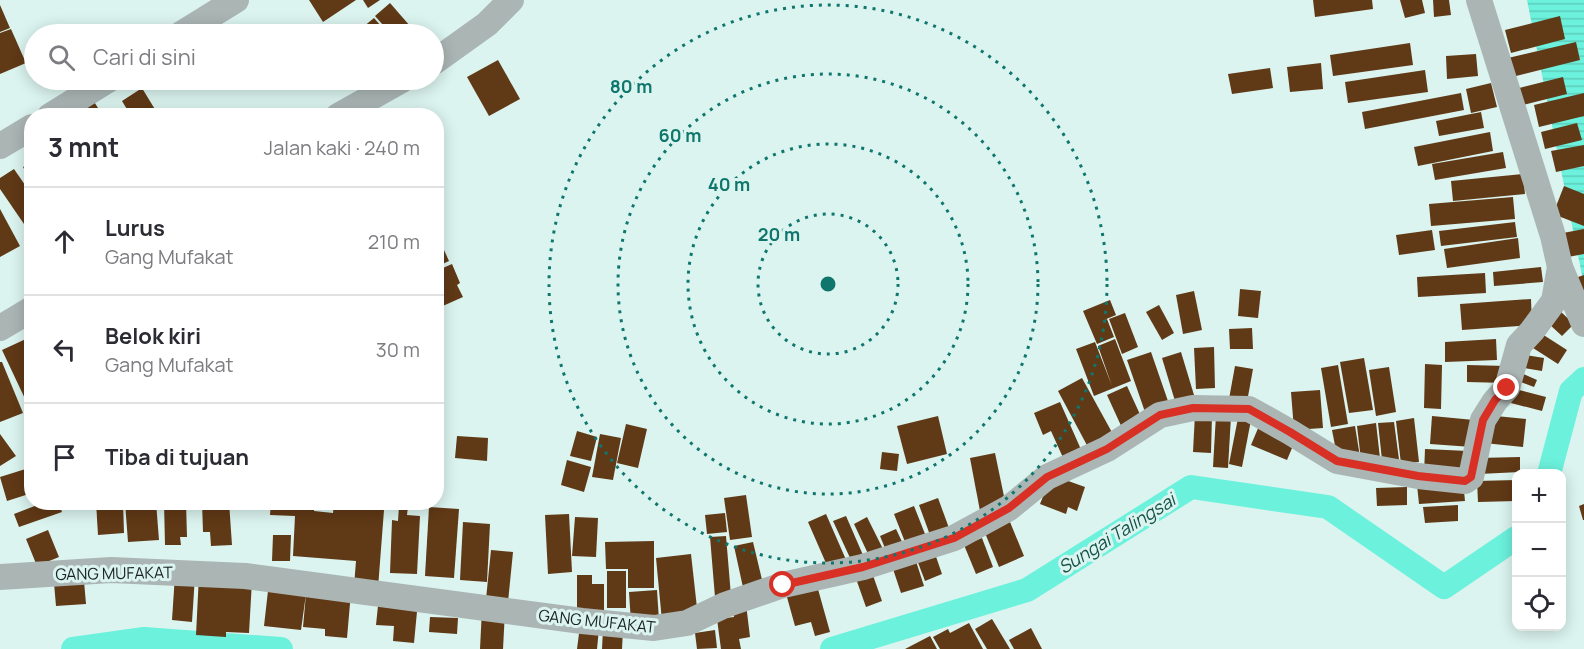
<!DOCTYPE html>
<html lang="id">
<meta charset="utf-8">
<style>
:root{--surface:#fff;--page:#f7f7f7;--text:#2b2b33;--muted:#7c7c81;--line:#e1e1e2}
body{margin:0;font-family:Manrope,sans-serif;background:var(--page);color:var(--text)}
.controls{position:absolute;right:18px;bottom:18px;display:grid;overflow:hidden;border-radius:12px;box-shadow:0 3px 15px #0003}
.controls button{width:54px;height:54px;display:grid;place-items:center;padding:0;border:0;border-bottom:2px solid var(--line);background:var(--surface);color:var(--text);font:30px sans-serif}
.stop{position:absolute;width:18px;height:18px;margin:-14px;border:4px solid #d93025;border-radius:50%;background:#fff}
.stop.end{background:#d93025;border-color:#fff;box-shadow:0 2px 6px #0008}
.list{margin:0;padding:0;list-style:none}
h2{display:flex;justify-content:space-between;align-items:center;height:78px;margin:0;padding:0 24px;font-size:26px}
h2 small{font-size:20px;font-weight:400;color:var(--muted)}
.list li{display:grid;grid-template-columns:39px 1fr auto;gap:18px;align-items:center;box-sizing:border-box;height:108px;padding:0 24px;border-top:2px solid var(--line)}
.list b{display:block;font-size:22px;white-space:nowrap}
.list p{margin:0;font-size:20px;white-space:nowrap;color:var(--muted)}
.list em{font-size:20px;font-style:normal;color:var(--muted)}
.icon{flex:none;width:33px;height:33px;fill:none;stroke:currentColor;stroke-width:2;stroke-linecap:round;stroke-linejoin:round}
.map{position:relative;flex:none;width:1584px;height:649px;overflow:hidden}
.search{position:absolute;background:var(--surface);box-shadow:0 3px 15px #0003;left:24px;top:24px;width:420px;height:66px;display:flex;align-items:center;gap:15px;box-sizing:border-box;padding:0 21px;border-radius:33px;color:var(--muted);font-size:22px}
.panel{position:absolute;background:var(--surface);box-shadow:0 3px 15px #0003;left:24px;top:108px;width:420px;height:402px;border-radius:24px}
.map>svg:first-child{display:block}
.water{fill:url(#water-rules)}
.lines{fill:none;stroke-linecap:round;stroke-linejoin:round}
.canal{stroke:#6bf1dc;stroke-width:24}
.building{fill:#603916}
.minor{stroke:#abb6b4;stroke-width:26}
.route{stroke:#d93025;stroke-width:8}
.ring{fill:none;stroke:#0f766e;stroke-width:3;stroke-dasharray:3 6}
.labels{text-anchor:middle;stroke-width:6;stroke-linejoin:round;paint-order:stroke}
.street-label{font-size:16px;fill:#192220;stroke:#dbf4ef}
.water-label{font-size:18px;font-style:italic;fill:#165148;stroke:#dbf4ef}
.centre{fill:#0f766e;stroke:#dbf4ef;stroke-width:3}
.ring-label{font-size:18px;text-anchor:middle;font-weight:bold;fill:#0f766e;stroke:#dbf4ef;stroke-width:6;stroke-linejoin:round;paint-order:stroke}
</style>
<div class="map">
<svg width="1584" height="649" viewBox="0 0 1584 649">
<defs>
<pattern id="water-rules" width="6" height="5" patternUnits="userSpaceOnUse" patternTransform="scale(1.5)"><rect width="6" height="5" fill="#6bf1dc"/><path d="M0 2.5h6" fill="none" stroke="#5ccebc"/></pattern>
</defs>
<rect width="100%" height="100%" fill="#dbf4ef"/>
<!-- water -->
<path class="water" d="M1527,0H1584V285Z"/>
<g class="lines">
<!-- canal -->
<g class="canal">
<path d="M1549,474L1571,391L1584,379"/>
<path d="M73,649L144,639L281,649"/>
<path d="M832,649L1027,590L1191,487L1328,507L1444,587L1516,538"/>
</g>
</g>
<!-- building -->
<g class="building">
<path d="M309,0H356L323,22Z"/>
<path d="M363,0H380L368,8Z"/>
<path d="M1313,0H1372L1373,9L1315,17Z"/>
<path d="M1400,0H1422L1425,13L1405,18Z"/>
<path d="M1433,0H1449L1451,15L1434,17Z"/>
<path d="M390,3L417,34H391L375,16Z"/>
<path d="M0,5L10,28L0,32Z"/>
<path d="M1560,16L1565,39L1511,53L1505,30Z"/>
<path d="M374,18L388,34H360L357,32Z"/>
<path d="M11,29L26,63L0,74V33Z"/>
<path d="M1576,42L1580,60L1512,77L1508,58Z"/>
<path d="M1410,43L1413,65L1333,76L1330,55Z"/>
<path d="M1476,54L1478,76L1447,79L1446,56Z"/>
<path d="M498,60L520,99L489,116L467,77Z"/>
<path d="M1321,63L1323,89L1290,92L1287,67Z"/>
<path d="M1270,68L1273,88L1232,94L1228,74Z"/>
<path d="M1425,70L1428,92L1348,103L1345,82Z"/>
<path d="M1563,77L1567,94L1523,105L1519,88Z"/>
<path d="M1491,83L1497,107L1471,113L1466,89Z"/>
<path d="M142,88L159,116H131L122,101Z"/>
<path d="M1461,93L1464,110L1365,129L1362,112Z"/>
<path d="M1584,93V116L1539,127L1534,105Z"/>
<path d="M93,100L103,116H82L78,110Z"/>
<path d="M1481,112L1484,128L1439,136L1436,121Z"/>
<path d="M1577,123L1582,140L1545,149L1541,132Z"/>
<path d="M1490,132L1493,151L1418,166L1414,147Z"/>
<path d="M1584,145V166L1556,172L1551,151Z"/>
<path d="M1503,152L1506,168L1435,180L1432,164Z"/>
<path d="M32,162V183L23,167Z"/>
<path d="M14,169L32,195V220L24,224L0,189V178Z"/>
<path d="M1523,174L1525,194L1453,201L1451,181Z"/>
<path d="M1564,186L1584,194V226L1553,214Z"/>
<path d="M436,194L444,209L436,212Z"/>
<path d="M1513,197L1515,219L1431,226L1429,204Z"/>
<path d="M0,209L20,246L0,257Z"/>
<path d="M1515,222L1517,237L1441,246L1439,231Z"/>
<path d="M1584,229V254L1568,257L1563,233Z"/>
<path d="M1432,230L1435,250L1399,255L1396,235Z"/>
<path d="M1518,238L1520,258L1447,268L1444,249Z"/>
<path d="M439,239L449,261L436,267V240Z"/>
<path d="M452,264L460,283L457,285L463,297L436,309V271Z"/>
<path d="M1541,267L1543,282L1494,286L1493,272Z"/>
<path d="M1485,273L1486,293L1418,297L1417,277Z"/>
<path d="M1584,275V295L1578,277Z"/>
<path d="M1240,289L1261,291L1258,318L1238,316Z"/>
<path d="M1194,291L1202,330L1183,334L1176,295Z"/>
<path d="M1531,299L1532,325L1462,330L1460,304Z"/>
<path d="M1110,300L1116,315L1104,320L1107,319L1114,337L1097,344L1083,311Z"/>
<path d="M1159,305L1174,333L1162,340L1146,312Z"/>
<path d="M1560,311L1574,324L1562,336L1548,323Z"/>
<path d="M1125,313L1138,347L1122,354L1109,319Z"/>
<path d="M1252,328L1253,349H1230L1229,329Z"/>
<path d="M1542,334L1567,350L1558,364L1533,348Z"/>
<path d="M28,338L32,346V401L27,403L2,350Z"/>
<path d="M1115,339L1131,381L1094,396L1076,349L1095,342L1112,386L1098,346Z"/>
<path d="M1496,339L1497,360L1445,362V342Z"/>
<path d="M1214,347L1215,388L1196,389L1194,348Z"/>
<path d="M1151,352L1169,404L1145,412L1127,360Z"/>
<path d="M1181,352L1194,395L1175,401L1162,358Z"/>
<path d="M1520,354L1544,358L1542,371L1518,367Z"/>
<path d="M1364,358L1373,410L1349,413L1340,362Z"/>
<path d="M0,362H2L23,413L0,422Z"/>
<path d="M1425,364L1442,365L1441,409L1424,408Z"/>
<path d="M1338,365L1348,424L1331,427L1321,368Z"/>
<path d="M1467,365L1507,366V383L1467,382Z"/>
<path d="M1235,366L1253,369L1247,402L1229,399Z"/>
<path d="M1389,367L1396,412L1376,416L1369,370Z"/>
<path d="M1521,373L1537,380L1534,387L1518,381Z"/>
<path d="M1082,378L1114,436L1089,449L1058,391Z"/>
<path d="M1127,386L1143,421L1123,430L1107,395Z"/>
<path d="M1511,388L1546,397L1542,411L1507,402Z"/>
<path d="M1320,390L1323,428L1294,430L1291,392Z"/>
<path d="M1060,402L1083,454L1065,462L1051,431L1043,435L1034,413Z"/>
<path d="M1195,414L1212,415L1211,453L1193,452Z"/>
<path d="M1216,415L1231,416L1228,468L1213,467Z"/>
<path d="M1486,415L1526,419L1523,447L1484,443Z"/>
<path d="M938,416L947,454L907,464L897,426Z"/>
<path d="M1432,416L1474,420L1472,447L1430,444Z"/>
<path d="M1238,418L1251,420L1242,467L1229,464Z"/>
<path d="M1414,418L1419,462L1401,464L1396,421Z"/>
<path d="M1394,422L1400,467L1383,469L1378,423Z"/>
<path d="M1376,423L1380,458L1361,460L1357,426Z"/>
<path d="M626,424L647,429L638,468L617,463Z"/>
<path d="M1259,426L1295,441L1287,460L1251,445Z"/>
<path d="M1355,426L1360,457L1338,461L1332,430Z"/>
<path d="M577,431L597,437L591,461L570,456Z"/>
<path d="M0,434L16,456L0,466Z"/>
<path d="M600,434L621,438L613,480L592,477Z"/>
<path d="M457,436L488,438L487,461L455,458Z"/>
<path d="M1425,449L1468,451L1467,476L1424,474Z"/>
<path d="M882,452L899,454L897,471L880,469Z"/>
<path d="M995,453L1006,506L980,511L970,458Z"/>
<path d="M1520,457V472L1479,474L1478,458Z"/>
<path d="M567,460L591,467L584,492L561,485Z"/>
<path d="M32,467V493L7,501L0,477Z"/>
<path d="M1057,477L1085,487L1077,511L1068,507L1066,514L1040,504L1050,479Z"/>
<path d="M1516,480V501L1478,502L1477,481Z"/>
<path d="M1463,481L1465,501L1419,504L1417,485Z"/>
<path d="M1407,487V505L1377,506L1376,488Z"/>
<path d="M746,495L752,537L730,540L724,498Z"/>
<path d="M938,498L949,528L930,535L919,505Z"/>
<path d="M45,502H58L62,512L19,527L14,514Z"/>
<path d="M96,502H123L124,533L98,535Z"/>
<path d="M125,502H156L159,540L128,542Z"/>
<path d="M164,502H186L187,537H180L181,545H165Z"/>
<path d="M202,502H229L232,545L211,546L210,532H203Z"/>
<path d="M271,502H296V506L314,507V511L333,513L334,502H360V509L384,510L378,588L354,586L356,561L293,556L295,516L270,515Z"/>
<path d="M1584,504V520H1583L1579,506Z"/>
<path d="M1458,505V521L1425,523L1423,507Z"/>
<path d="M399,506H408L407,515L420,516L417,574L390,573L392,520L398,521Z"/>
<path d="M914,506L927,539L907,547L894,514Z"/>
<path d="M429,507L459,509L454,578L425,576Z"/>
<path d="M725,513L727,532L707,534L705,515Z"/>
<path d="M569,514L572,572L548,574L545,515Z"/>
<path d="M826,514L847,562L829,570L808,522Z"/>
<path d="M846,516L863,555L851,560L833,521Z"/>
<path d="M575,517L598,518L596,557L572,556Z"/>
<path d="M867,517L884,551L870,558L854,524Z"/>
<path d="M463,522L490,524L487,582L460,580Z"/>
<path d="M1010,522L1024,556L999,567L985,533Z"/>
<path d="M896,529L904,546L887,553L880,536Z"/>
<path d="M48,530L59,557L37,566L26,539Z"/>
<path d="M273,535H291L290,561H272Z"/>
<path d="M726,536L731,596L715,597L710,537Z"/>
<path d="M982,538L993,567L976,574L964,545Z"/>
<path d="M654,541V588H628V569H606L605,542Z"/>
<path d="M753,542L764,588L744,592L734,546Z"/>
<path d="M932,545L942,574L925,581L914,552Z"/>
<path d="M491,550L513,552L508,602L486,599Z"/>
<path d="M913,552L924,586L901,593L890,560Z"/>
<path d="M691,554L698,617L662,621L656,558Z"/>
<path d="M870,567L882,601L866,607L854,573Z"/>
<rect x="607" y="571" width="19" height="37"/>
<path d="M175,575L195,576L192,622L172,620Z"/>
<path d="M199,575L252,581L249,633L226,632V637L196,635Z"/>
<path d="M577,575H592V584H604V620H577Z"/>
<path d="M84,581L86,604L56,606L54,583Z"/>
<path d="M269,582L351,592L347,638L325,636V629L303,627L306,594L301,630L264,626Z"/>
<path d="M816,582L830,632L815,636L811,622L795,626L785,590Z"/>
<path d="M657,590L659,621L631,623L629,592Z"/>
<path d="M379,596L418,601L414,643L393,641L394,626L376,625Z"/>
<path d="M746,604L750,637L739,639L741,649H721L717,619L734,617L732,606Z"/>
<path d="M482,609L505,611L503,649H480Z"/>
<path d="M430,617L458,618L457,634L429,632Z"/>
<path d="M992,619L1010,649H987L975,629Z"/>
<path d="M969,623L983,649H940L933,637L948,629L950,633Z"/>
<path d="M580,626L599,629L597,649H577Z"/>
<path d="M1031,628L1042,649H1014L1009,640Z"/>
<path d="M603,629L623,630L622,649H602Z"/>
<path d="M715,630L717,648L697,649L695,633Z"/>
<path d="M930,636L937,649H905Z"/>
</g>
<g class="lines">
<!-- minor -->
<g class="minor">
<path d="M1479,0L1553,236L1560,267L1584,324"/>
<path d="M181,34L236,0"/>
<path d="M434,62L487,24L511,0"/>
<path d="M50,116L108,80"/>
<path d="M338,116L402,80"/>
<path d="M0,146L32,127"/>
<path d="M0,328L32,309"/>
<path d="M0,577L111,570L245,576L582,621L654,628L687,623L725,605L783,585L863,567L954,538L1009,508L1047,477L1107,449L1160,415L1193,408L1249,409L1290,432L1337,461L1418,476L1465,481L1471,477L1483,420L1495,401L1507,388L1519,345L1532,331L1554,301L1560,267"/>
</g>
</g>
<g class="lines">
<!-- route -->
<path class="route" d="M783,585L863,567L954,538L1009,508L1047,477L1107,449L1160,415L1193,408L1249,409L1290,432L1337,461L1418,476L1465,481L1471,477L1483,420L1495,400L1507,388"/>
</g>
<!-- distance rings -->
<g class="ring">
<circle cx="828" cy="284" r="70"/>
<circle cx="828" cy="284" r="140"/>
<circle cx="828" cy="284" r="210"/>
<circle cx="828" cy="284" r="279"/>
</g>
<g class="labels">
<!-- street labels -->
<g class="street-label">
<text transform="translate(114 573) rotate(-1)" y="6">GANG MUFAKAT</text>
<text transform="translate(597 621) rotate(6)" y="6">GANG MUFAKAT</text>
</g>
<!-- water labels -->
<g class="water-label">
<text transform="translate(1117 534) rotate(-32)" y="6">Sungai Talingsai</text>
</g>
</g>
<circle cx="828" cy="284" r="9" class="centre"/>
<g class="ring-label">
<text x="631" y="93">80 m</text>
<text x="680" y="142">60 m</text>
<text x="729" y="191">40 m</text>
<text x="779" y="241">20 m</text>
</g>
</svg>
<div class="controls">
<button>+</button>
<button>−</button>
<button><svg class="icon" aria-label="locate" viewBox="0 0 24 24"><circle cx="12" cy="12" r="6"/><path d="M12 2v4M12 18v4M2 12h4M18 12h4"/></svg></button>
</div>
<div class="stop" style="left:783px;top:585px"></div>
<div class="stop end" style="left:1507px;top:388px"></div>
<div class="search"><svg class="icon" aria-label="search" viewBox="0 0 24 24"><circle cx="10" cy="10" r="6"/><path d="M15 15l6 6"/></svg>Cari di sini</div>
<section class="panel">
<h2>3 mnt<small>Jalan kaki · 240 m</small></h2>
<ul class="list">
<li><svg class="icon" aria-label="ahead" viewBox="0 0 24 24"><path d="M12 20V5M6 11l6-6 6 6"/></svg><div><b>Lurus</b><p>Gang Mufakat</p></div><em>210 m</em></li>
<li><svg class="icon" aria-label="left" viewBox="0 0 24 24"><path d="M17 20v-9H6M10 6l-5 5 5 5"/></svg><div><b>Belok kiri</b><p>Gang Mufakat</p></div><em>30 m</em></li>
<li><svg class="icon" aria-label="arrive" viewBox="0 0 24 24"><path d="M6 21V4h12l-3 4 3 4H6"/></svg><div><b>Tiba di tujuan</b></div></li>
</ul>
</section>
</div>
